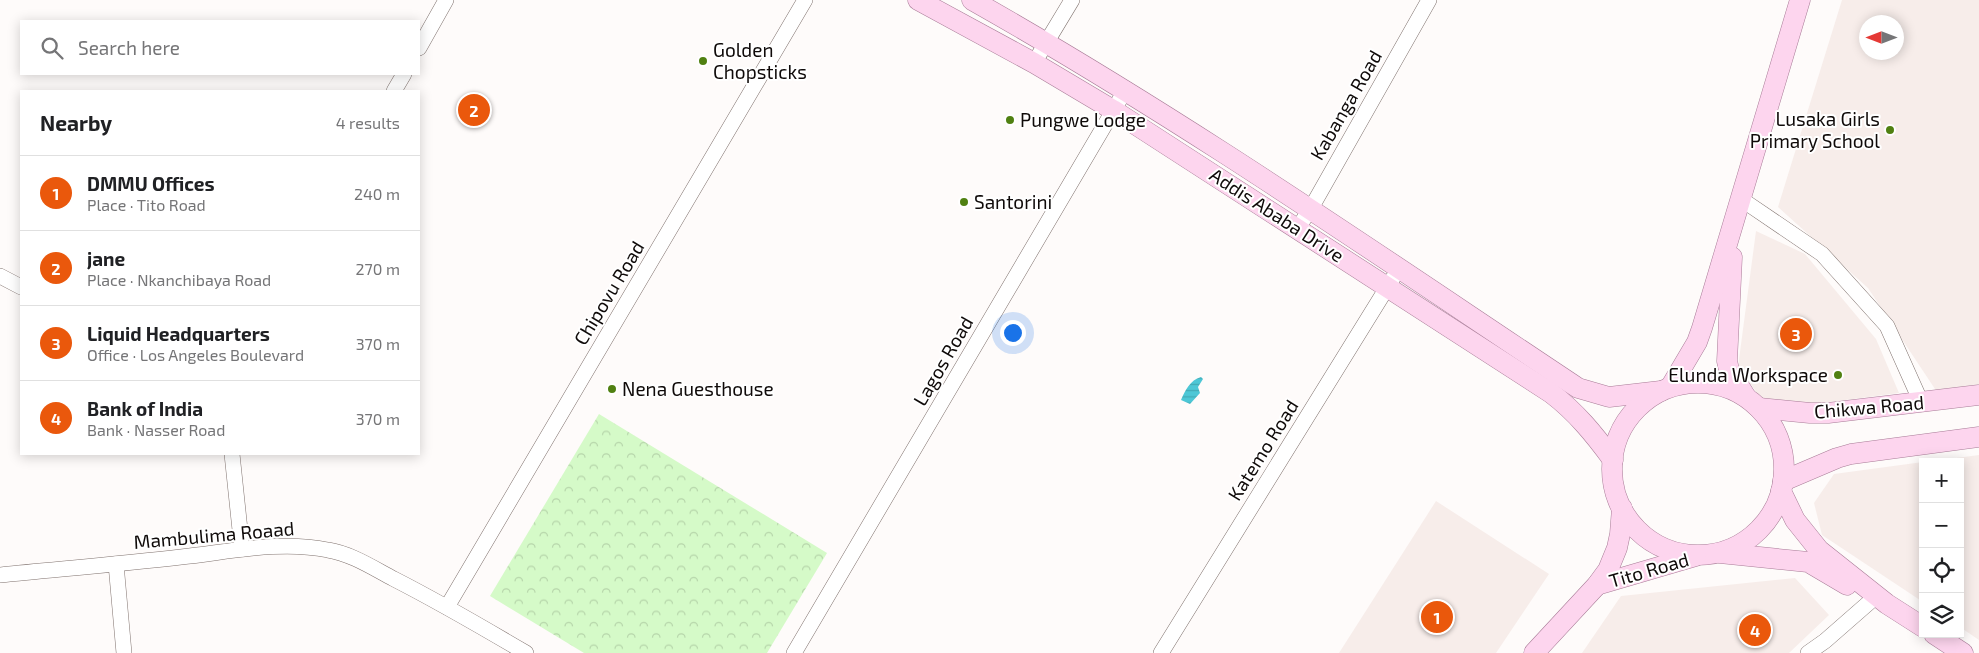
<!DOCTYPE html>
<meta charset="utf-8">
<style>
:root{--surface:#fff;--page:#f6f6f6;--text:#202124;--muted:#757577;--line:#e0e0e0;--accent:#ea580c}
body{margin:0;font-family:"Exo 2",sans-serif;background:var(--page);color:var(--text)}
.controls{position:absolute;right:15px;bottom:15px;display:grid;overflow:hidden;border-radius:0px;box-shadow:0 2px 12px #0003}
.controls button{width:45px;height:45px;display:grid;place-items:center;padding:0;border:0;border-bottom:1px solid var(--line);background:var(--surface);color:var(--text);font:25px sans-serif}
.compass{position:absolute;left:1859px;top:15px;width:45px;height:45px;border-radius:50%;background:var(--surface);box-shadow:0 2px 12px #0003;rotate:270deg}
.you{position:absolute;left:1012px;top:332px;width:18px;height:18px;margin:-12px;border:4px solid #fff;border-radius:50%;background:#1a73e8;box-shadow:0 0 0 8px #1a73e833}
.badge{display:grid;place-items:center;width:32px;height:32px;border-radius:50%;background:var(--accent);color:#fff;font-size:16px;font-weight:700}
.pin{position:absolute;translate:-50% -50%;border:2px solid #fff;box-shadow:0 1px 5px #0006}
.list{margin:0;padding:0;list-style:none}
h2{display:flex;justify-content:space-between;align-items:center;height:65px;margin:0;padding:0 20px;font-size:21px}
h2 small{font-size:16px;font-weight:400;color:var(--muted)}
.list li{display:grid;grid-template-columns:32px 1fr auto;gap:15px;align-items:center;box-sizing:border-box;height:75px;padding:0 20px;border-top:1px solid var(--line)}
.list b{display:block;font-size:19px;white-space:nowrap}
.list p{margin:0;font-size:16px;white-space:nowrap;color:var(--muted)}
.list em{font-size:16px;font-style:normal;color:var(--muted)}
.icon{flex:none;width:28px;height:28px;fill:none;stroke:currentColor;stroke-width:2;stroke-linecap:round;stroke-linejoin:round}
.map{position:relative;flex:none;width:1979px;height:653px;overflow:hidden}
.search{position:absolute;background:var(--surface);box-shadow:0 2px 12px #0003;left:20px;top:20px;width:400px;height:55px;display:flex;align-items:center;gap:12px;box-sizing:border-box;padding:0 18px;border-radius:0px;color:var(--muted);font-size:19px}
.panel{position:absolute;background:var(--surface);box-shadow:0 2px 12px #0003;left:20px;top:90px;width:400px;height:365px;border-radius:0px}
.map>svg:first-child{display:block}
.built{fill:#f7edea;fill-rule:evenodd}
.park{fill:url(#park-crowns)}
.water{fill:url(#water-rules)}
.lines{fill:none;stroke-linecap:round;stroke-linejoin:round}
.minor-casing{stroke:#80736f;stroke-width:16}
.major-casing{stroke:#a87c97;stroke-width:21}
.minor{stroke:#fff;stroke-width:15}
.major{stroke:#fdd5ee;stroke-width:20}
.poi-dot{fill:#508011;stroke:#fff;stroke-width:2}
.labels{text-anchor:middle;stroke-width:4;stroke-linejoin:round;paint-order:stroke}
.poi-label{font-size:19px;fill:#0f0a09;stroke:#fff;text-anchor:start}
.street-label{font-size:19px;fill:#0f0a09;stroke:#fff}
</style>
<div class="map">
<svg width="1979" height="653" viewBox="0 0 1979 653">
<defs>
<pattern id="park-crowns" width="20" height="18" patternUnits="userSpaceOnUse" patternTransform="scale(1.25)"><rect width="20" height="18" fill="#d5fac8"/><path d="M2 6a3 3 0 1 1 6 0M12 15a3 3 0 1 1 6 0" fill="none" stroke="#b6d5aa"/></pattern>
<pattern id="water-rules" width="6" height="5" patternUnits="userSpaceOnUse" patternTransform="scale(1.25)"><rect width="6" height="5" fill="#4dc7d6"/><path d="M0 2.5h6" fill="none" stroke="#42aab6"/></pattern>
</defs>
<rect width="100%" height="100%" fill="#fefbfa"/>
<!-- built -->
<g class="built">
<path d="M1842,0H1979V384L1937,392L1868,288L1778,207ZM1866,22H1896V52H1866Z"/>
<path d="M1756,231L1805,254L1876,339L1899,393L1784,408L1760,397L1738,367Z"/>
<path d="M1979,455V640L1960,627V462H1926Z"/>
<path d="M1923,462V602L1822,535L1814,503L1834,474Z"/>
<path d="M1436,501L1549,574L1496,653H1339Z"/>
<path d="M1795,578L1829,615L1789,653H1582L1621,596Z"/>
</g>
<!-- park -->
<path class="park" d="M599,414L827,553L767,653H584L490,596Z"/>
<!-- water -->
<path class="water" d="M1201,377L1203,379L1198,387L1200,393L1190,404L1181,400C1185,391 1190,380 1201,377Z"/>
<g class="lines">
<defs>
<g id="minor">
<path d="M419,48L446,0"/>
<path d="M1034,63L1072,0"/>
<path d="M394,91L404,74"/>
<path d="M1741,199L1822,254L1887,326L1921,402"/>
<path d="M1297,229L1310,210L1429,0"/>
<path d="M0,276L21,287"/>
<path d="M232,454L242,549"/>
<path d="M116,564L124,653"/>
<path d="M0,575C60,569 121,564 181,557C229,552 280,540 328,550C352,554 373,568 394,579C439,602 482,627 526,653"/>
<path d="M447,607L805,0"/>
<path d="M794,653L1126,89"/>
<path d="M1161,653L1393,278"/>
<path d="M1808,653L1825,641L1873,599"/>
</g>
<g id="major">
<path d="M918,0L1034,63L1113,110L1551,393C1576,412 1594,434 1613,460"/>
<path d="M972,0C1181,118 1378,255 1578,388L1609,397L1661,391"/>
<path d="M1732,257L1727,361L1729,370L1746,397"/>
<circle cx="1698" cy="469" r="86"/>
<path d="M1671,386L1697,342L1702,328L1800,0"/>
<path d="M1759,408L1810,413H1828L1979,395"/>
<path d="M1783,481L1837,458L1851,454L1979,437"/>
<path d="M1781,491L1795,520L1819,550L1887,604L1923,627"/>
<path d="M1720,553L1808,562L1847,585"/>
<path d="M1597,585L1696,556"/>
<path d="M1934,634L1963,653"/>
<path d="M1534,653L1597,585L1608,570L1617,548L1620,534L1622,508"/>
</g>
</defs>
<!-- minor casing -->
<use href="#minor" class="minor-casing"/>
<!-- major casing -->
<use href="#major" class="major-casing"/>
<!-- minor -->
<use href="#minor" class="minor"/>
<!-- major -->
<use href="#major" class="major"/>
</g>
<!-- markers -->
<g class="poi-dot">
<circle cx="703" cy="61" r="5"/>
<circle cx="1010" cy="120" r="5"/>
<circle cx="1890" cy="130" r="5"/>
<circle cx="964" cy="202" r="5"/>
<circle cx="1838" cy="375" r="5"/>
<circle cx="612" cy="389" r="5"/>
</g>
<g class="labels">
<!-- poi labels -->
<g class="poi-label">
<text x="713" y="57">Golden<tspan x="713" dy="22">Chopsticks</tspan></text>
<text x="1880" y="126" text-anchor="end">Lusaka Girls<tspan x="1880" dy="22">Primary School</tspan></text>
<text x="1020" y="127">Pungwe Lodge</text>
<text x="974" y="209">Santorini</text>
<text x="1828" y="382" text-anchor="end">Elunda Workspace</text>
<text x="622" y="396">Nena Guesthouse</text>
</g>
<!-- street labels -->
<g class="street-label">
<text transform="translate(1346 105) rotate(-60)" y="7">Kabanga Road</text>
<text transform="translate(1277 215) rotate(33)" y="7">Addis Ababa Drive</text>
<text transform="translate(609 293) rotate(-59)" y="7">Chipovu Road</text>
<text transform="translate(943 361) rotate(-60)" y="7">Lagos Road</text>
<text transform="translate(1869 407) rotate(-5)" y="7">Chikwa Road</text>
<text transform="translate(1263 450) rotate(-58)" y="7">Katemo Road</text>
<text transform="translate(214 535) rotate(-5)" y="7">Mambulima Roaad</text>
<text transform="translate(1649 570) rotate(-16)" y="7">Tito Road</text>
</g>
</g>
</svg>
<div class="controls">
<button>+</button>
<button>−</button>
<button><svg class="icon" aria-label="locate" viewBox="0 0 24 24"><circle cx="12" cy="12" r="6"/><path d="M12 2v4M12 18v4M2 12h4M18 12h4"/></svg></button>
<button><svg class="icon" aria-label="layers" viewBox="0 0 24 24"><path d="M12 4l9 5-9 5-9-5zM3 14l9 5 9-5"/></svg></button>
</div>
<svg class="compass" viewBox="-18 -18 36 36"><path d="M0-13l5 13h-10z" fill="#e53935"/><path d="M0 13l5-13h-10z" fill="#757577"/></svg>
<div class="you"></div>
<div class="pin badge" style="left:1437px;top:617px">1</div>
<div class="pin badge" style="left:474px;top:110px">2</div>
<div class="pin badge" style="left:1796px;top:334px">3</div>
<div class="pin badge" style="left:1755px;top:630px">4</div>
<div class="search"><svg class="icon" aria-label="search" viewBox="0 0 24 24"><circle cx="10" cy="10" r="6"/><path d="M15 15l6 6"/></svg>Search here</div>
<section class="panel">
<h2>Nearby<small>4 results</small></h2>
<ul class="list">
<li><span class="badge">1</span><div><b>DMMU Offices</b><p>Place · Tito Road</p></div><em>240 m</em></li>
<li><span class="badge">2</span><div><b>jane</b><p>Place · Nkanchibaya Road</p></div><em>270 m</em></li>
<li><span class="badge">3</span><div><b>Liquid Headquarters</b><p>Office · Los Angeles Boulevard</p></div><em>370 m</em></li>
<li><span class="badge">4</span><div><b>Bank of India</b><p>Bank · Nasser Road</p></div><em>370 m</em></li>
</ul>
</section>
</div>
